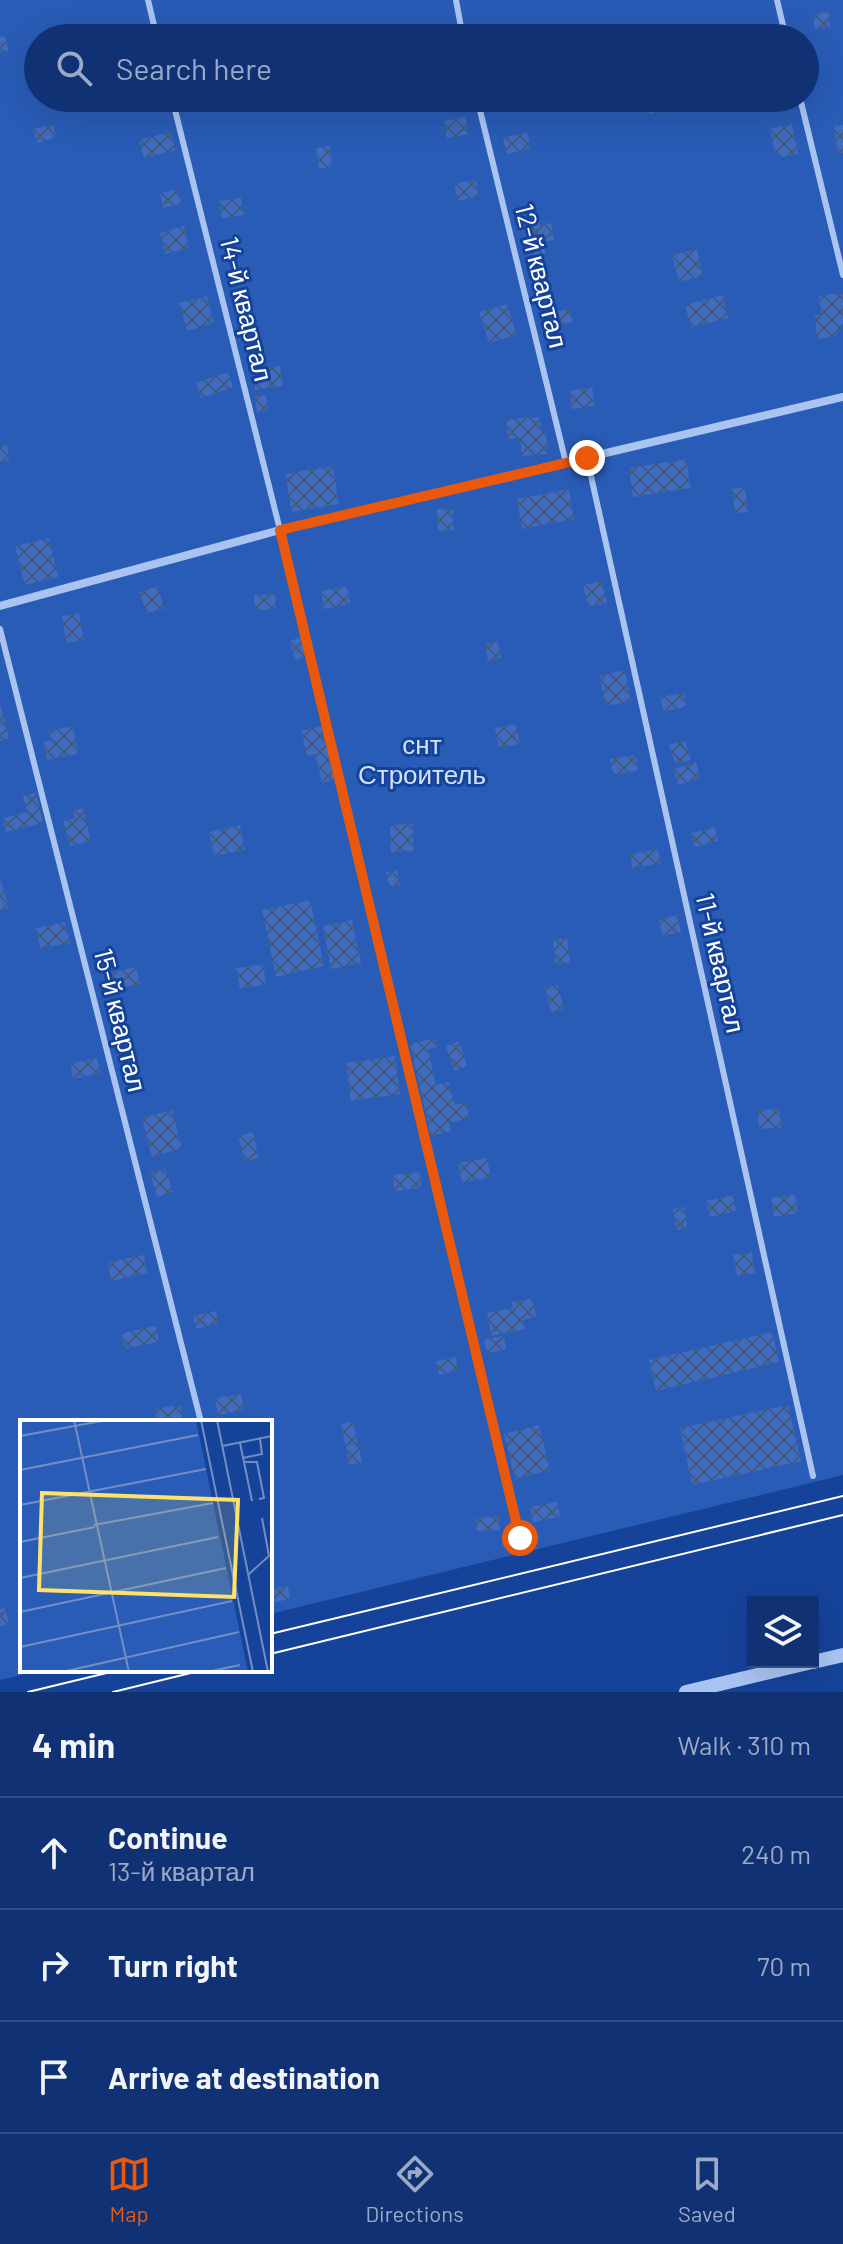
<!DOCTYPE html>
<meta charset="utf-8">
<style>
:root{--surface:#103274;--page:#1e3e7c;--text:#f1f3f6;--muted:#9caac5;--line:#304d86;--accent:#ea580c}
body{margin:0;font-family:Barlow,sans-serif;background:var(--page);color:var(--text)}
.controls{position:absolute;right:24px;bottom:24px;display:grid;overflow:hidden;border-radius:0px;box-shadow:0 8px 32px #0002}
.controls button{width:72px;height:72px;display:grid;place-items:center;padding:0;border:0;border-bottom:2px solid var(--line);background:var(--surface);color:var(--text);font:40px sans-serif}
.stop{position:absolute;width:24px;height:24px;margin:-18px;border:6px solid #ea580c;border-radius:50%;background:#fff}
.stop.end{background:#ea580c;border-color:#fff;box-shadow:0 2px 8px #0008}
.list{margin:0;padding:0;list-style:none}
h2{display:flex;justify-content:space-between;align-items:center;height:104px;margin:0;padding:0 32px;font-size:34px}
h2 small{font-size:26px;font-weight:400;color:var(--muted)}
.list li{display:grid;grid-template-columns:52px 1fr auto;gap:24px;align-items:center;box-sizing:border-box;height:112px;padding:0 32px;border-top:2px solid var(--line)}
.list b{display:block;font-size:30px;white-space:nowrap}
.list p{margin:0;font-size:26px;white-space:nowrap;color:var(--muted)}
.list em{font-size:26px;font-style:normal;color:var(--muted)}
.icon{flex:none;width:44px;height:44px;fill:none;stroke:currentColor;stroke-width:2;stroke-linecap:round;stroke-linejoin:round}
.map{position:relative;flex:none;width:843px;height:1692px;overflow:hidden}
.search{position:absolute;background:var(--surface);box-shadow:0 8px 32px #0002;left:24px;right:24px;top:24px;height:88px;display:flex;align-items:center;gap:20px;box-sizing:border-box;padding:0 28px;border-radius:44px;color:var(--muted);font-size:30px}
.sheet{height:440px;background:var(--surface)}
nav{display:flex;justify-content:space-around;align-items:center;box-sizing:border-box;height:112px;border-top:2px solid var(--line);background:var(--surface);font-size:22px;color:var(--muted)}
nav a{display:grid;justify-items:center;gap:4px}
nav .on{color:var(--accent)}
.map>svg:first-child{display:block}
.green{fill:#295cb7;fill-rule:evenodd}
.building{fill:url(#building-cross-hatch)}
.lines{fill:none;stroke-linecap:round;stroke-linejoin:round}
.service{stroke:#aac4f2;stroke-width:6}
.minor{stroke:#aac4f2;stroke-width:8}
.tertiary{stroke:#aac4f2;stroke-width:14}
.tram{stroke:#fff;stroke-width:2}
.route{stroke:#ea580c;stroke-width:10}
.labels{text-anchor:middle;stroke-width:6;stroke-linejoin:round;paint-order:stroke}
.street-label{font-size:26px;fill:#fff;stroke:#15439a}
.park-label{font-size:26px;fill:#d2e1fd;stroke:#15439a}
.inset-road{fill:none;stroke:#738ec2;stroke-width:2}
.view{fill:#ffe26b;fill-opacity:0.15;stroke:#ffe26b;stroke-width:4}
.inset-edge{fill:none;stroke:#fff;stroke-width:4}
</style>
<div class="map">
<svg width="843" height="1692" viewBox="0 0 843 1692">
<defs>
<pattern id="building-cross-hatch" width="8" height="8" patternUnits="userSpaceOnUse" patternTransform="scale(2)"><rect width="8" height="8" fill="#3e6cc1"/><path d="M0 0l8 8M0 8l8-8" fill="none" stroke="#465a81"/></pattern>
</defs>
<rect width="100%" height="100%" fill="#15439a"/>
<!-- green -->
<path class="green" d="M0,0H843V1475L270,1614V1422H22V1670H41L0,1680ZM38,38H805V98H38Z"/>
<!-- building -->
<g class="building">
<path d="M829,12L830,28L815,29L813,14Z"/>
<path d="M6,36L8,51L0,52V37Z"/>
<path d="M492,98H519L520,100L493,104Z"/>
<path d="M646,98H658L660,112L649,114Z"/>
<path d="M465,117L468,134L447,138L444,121Z"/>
<path d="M53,124L56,137L37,143L33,129Z"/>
<path d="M792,124L798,154L781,157L780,153L775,154L770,129Z"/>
<path d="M843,125V153H838L833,126Z"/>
<path d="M171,132L175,150L144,158L139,140Z"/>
<path d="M527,132L531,148L507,154L503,138Z"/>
<path d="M330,146L332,167L319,169L316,148Z"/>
<path d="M476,180L479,196L458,201L454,184Z"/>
<path d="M178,189L181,204L163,208L160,193Z"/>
<path d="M241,198L244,215L222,218L219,201Z"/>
<path d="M538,215L540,225L551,223L554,240L544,242L546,254L535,256L533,249L528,250L522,218Z"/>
<path d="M184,226L189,248L165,254L160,233Z"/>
<path d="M697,249L703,276L679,282L672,255Z"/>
<path d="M843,293V323L835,337L817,339L815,315H821L819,296Z"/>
<path d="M723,295L728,318L691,327L685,305Z"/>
<path d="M207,296L214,323L187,331L179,303Z"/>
<path d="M507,304L517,335L489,343L479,312Z"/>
<path d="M570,309L573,322L548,327L545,314Z"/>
<path d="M280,366L283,386L255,390L252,371Z"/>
<path d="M228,372L233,387L201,398L196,383Z"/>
<path d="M592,387L595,406L572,409L570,391Z"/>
<path d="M266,395L268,411L257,412L255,396Z"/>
<path d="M540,417L542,433H546L548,454L522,456L520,438L508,439L506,419Z"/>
<path d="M7,445L9,461L0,462V446Z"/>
<path d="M686,459L691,488L633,497L629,468Z"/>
<path d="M333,466L339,504L292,512L285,474Z"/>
<path d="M745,487L748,512L735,513L732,489Z"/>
<path d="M569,489L574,519L522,529L517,499Z"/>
<path d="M437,509H453L454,530L438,531Z"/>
<path d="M49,538L58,577L25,585L15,546Z"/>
<path d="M602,581L607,603L588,607L583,585Z"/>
<path d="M158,586L164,609L147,614L139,592Z"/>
<path d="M347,586L350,604L324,609L321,591Z"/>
<path d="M275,594L276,609L255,610L254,595Z"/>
<path d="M79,613L84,641L66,643L62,616Z"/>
<path d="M301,637L307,656L295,660L290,641Z"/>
<path d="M498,641L501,658L488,661L485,644Z"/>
<path d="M625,670L631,701L606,706L599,676Z"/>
<path d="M684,693L686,707L663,711L660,697Z"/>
<path d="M0,703L9,738L0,741Z"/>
<path d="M516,724L520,744L499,748L495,728Z"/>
<path d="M73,726L78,754L47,760L44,742L51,740L49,731Z"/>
<path d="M323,726L337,779L322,783L315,754L307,756L301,731Z"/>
<path d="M685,740L691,760L675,764L669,745Z"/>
<path d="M636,755L638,771L613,775L610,759Z"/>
<path d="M696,762L700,778L678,785L673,769Z"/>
<path d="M36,793L43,823L6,832L3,818L27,812L23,796Z"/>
<path d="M83,808L91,841L70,846L63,821L75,818L73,811Z"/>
<path d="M413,824L414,851L391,852L390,825Z"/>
<path d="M240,825L245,850L214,856L209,832Z"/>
<path d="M715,827L718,841L695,847L691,833Z"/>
<path d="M658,849L661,863L632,868L630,854Z"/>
<path d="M397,870L400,885L389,887L386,872Z"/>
<path d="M1,880L9,908L0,910V881Z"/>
<path d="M310,900L324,966L276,977L262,910Z"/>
<path d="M677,915L681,932L662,936L659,920Z"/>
<path d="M352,920L361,963L331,969L323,926Z"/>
<path d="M65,922L70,943L40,948L36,928Z"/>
<path d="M567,938L570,963L555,964L553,940Z"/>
<path d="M263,964L266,984L240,989L236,968Z"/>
<path d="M136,967L140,984L109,991L105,974Z"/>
<path d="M558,985L564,1010L551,1012L545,987Z"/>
<path d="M435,1038L437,1047L428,1049L436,1085L449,1082L455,1105L466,1102L469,1118L449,1123L451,1131L431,1136L410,1044Z"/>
<path d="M459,1041L467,1066L454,1071L446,1046Z"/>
<path d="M395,1056L400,1094L351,1101L346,1063Z"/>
<path d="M97,1058L100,1073L73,1079L70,1063Z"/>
<path d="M780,1109L781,1128L759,1129L758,1110Z"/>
<path d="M172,1110L182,1148L152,1157L142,1118Z"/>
<path d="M253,1132L259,1158L245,1161L238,1136Z"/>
<path d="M487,1158L491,1177L462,1183L458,1163Z"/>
<path d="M165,1168L173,1192L157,1197L150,1173Z"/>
<path d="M420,1172L421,1188L394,1191L393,1175Z"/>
<path d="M795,1194L798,1213L774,1217L771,1198Z"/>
<path d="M733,1195L736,1211L710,1217L706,1201Z"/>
<path d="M685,1207L687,1228L676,1230L673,1209Z"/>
<path d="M752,1252L755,1273L737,1276L733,1255Z"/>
<path d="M144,1255L147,1273L111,1281L108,1262Z"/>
<path d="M533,1298L536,1317L523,1320L525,1329L491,1336L487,1313L513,1308L512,1302Z"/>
<path d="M216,1311L219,1323L196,1329L193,1316Z"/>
<path d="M156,1326L159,1342L125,1349L122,1333Z"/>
<path d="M772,1332L779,1362L656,1391L649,1360Z"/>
<path d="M504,1336L506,1350L487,1353L484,1339Z"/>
<path d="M456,1357L458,1371L439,1375L436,1361Z"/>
<path d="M241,1394L244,1410L218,1415L215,1398Z"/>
<path d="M180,1405L183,1418L157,1422L155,1409Z"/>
<path d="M788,1405L801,1461L692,1485L680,1428Z"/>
<path d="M353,1421L362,1462L349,1465L341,1424Z"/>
<path d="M539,1425L550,1470L515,1479L504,1434Z"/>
<path d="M557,1502L560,1517L533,1522L530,1507Z"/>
<path d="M499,1516L500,1530L477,1531L476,1518Z"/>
<path d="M288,1586L290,1599L270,1603V1590Z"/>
<path d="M5,1608L9,1624L0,1626V1609Z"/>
</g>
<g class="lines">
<!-- service -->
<g class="service">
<path d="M148,0L157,38"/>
<path d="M456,0L463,38"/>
<path d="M777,0L786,38"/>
<path d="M172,98L280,530L520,1538"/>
<path d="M477,98L566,463"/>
<path d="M800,98L843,275"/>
<path d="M587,458L813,1476"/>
<path d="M0,629L201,1422"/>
</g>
<!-- minor -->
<path class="minor" d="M0,606L280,530L843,397"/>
<!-- tertiary -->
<g class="tertiary">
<path d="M813,1662L843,1655"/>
<path d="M686,1692L812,1662"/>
</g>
<!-- tram -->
<g class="tram">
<path d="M270,1634L843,1496"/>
<path d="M270,1654L843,1515"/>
<path d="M28,1692L119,1670"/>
<path d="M113,1692L203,1670"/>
</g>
</g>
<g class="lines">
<!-- route -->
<path class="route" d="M520,1538L280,530L587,458"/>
</g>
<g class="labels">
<!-- street labels -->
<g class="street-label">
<text transform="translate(541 276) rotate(76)" y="9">12-й квартал</text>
<text transform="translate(246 309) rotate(76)" y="9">14-й квартал</text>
<text transform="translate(720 963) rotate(77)" y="9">11-й квартал</text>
<text transform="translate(120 1020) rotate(76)" y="9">15-й квартал</text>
</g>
<!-- park labels -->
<g class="park-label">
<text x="422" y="754">снт<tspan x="422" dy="30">Строитель</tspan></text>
</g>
</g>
<!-- overview -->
<g transform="translate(20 1420)">
<rect width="252" height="252" fill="#15439a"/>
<path d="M0,0H176L228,252H0Z" fill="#295cb7"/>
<path class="inset-road" d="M54,0L109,252M181,0L233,252M197,0L248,252M0,16L87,0M220,23L232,81M202,26L252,16M223,38L242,34L240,19M224,42H237L244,78L239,79M0,50L178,15M0,85L186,49M74,105L193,83M0,122L75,107M229,154L249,136L242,98M0,158L198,117M0,192L206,148M0,227L212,181M42,252L219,212M187,252L220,245"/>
<path class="view" d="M22,73L218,80L214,177L19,170Z"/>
<rect width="252" height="252" class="inset-edge"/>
</g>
</svg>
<div class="controls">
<button><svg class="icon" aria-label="layers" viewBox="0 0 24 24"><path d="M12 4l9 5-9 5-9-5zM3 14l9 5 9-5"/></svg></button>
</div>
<div class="stop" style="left:520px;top:1538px"></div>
<div class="stop end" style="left:587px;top:458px"></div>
<div class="search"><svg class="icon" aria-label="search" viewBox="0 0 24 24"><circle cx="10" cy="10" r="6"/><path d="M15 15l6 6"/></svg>Search here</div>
</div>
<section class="sheet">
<h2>4 min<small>Walk · 310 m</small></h2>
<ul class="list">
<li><svg class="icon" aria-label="ahead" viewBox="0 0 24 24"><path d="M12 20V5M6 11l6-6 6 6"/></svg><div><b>Continue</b><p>13-й квартал</p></div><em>240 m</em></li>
<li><svg class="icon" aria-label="right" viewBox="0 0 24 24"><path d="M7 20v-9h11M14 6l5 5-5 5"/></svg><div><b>Turn right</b></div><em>70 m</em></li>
<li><svg class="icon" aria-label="arrive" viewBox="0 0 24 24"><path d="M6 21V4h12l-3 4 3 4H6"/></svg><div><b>Arrive at destination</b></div></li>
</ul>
</section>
<nav>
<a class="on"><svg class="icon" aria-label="map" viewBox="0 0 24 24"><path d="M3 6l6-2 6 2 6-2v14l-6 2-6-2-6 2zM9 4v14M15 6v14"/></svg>Map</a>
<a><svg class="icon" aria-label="directions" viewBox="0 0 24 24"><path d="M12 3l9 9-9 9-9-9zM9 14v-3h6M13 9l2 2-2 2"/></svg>Directions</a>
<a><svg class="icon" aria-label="saved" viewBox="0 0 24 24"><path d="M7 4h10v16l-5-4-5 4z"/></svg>Saved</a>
</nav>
